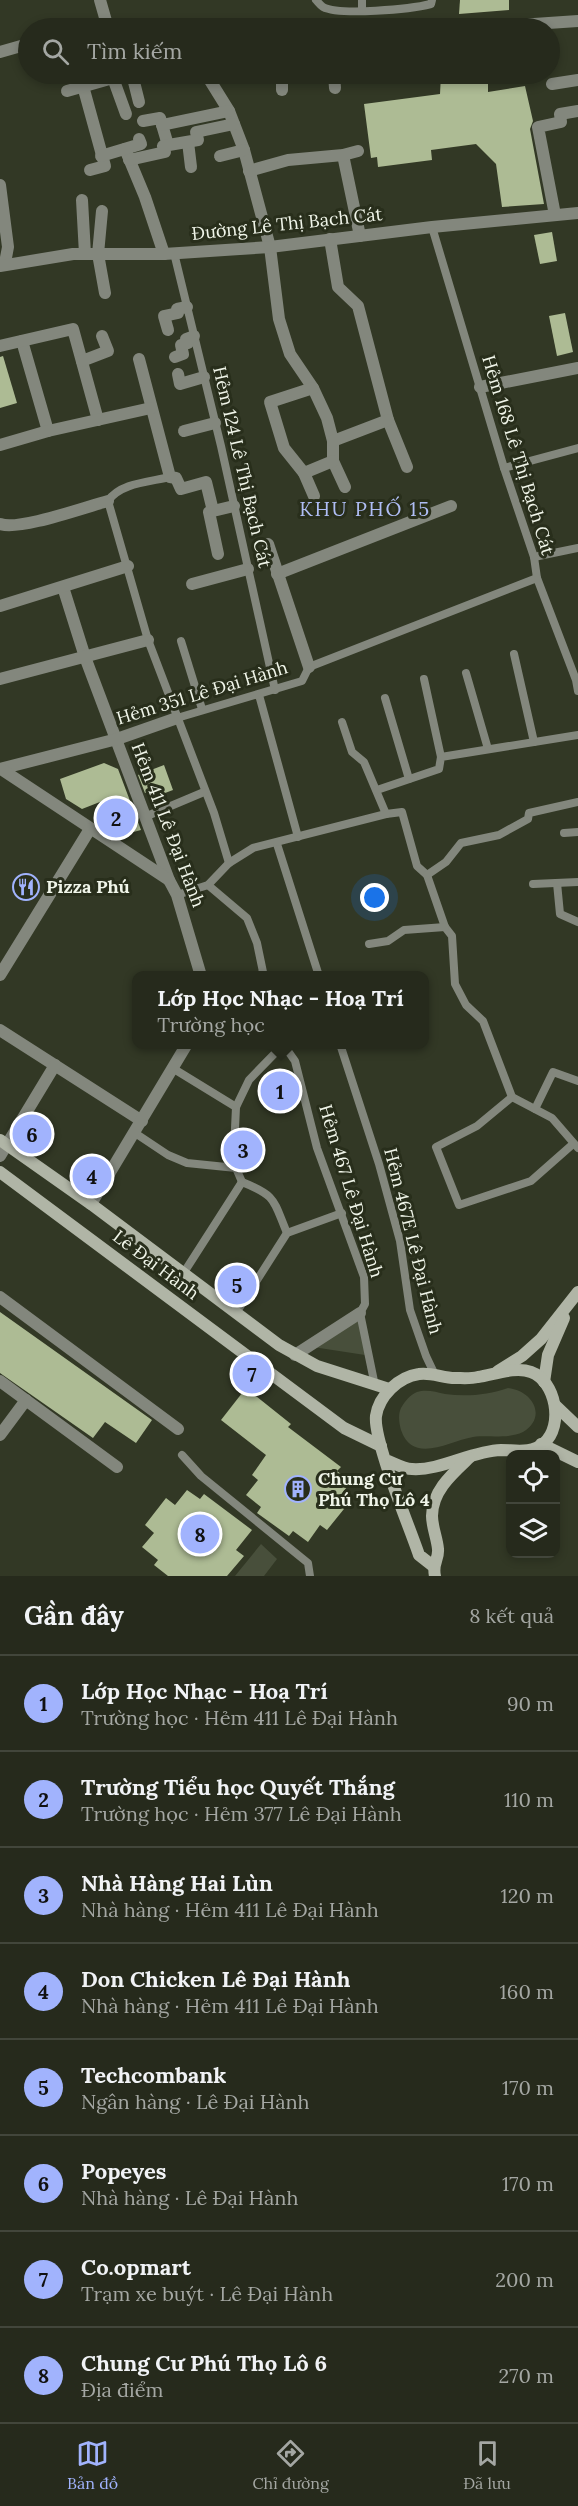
<!DOCTYPE html>
<html lang="vi">
<meta charset="utf-8">
<style>
:root{--surface:#262a1c;--page:#2e3225;--text:#f1f3f6;--muted:#a4a7a3;--line:#42463b;--accent:#a1b3fd}
body{margin:0;font-family:Lora,serif;background:var(--page);color:var(--text)}
.controls{position:absolute;right:18px;bottom:18px;display:grid;overflow:hidden;border-radius:12px;box-shadow:0 3px 9px #0003}
.controls button{width:54px;height:54px;display:grid;place-items:center;padding:0;border:0;border-bottom:2px solid var(--line);background:var(--surface);color:var(--text);font:30px sans-serif}
.you{position:absolute;left:375px;top:898px;width:21px;height:21px;margin:-15px;border:4px solid #fff;border-radius:50%;background:#1a73e8;box-shadow:0 0 0 9px #1a73e833}
.badge{display:grid;place-items:center;width:39px;height:39px;border-radius:50%;background:var(--accent);color:#111;font-size:20px;font-weight:700}
.pin{position:absolute;translate:-50% -50%;border:3px solid #fff;box-shadow:0 2px 6px #0006}
.popup{position:absolute;left:132px;top:971px;width:297px;height:78px;box-sizing:border-box;display:grid;place-content:center;border-radius:12px;background:var(--surface);filter:drop-shadow(0 2px 4px #0005);font-size:20px;white-space:nowrap;color:var(--muted)}
.popup b{font-size:22px;color:var(--text)}
.popup::after{content:'';position:absolute;left:50%;top:100%;margin-left:-12px;border:12px solid transparent;border-top-color:var(--surface)}
.list{margin:0;padding:0;list-style:none}
h2{display:flex;justify-content:space-between;align-items:center;height:78px;margin:0;padding:0 24px;font-size:26px}
h2 small{font-size:20px;font-weight:400;color:var(--muted)}
.list li{display:grid;grid-template-columns:39px 1fr auto;gap:18px;align-items:center;box-sizing:border-box;height:96px;padding:0 24px;border-top:2px solid var(--line)}
.list b{display:block;font-size:22px;white-space:nowrap}
.list p{margin:0;font-size:20px;white-space:nowrap;color:var(--muted)}
.list em{font-size:20px;font-style:normal;color:var(--muted)}
.icon{flex:none;width:33px;height:33px;fill:none;stroke:currentColor;stroke-width:2;stroke-linecap:round;stroke-linejoin:round}
.map{position:relative;flex:none;width:578px;height:1576px;overflow:hidden}
.search{position:absolute;background:var(--surface);box-shadow:0 3px 9px #0003;left:18px;right:18px;top:18px;height:66px;display:flex;align-items:center;gap:15px;box-sizing:border-box;padding:0 21px;border-radius:33px;color:var(--muted);font-size:22px}
.sheet{height:846px;background:var(--surface)}
nav{display:flex;justify-content:space-around;align-items:center;box-sizing:border-box;height:84px;border-top:2px solid var(--line);background:var(--surface);font-size:16px;color:var(--muted)}
nav a{display:grid;justify-items:center;gap:3px}
nav .on{color:var(--accent)}
.map>svg:first-child{display:block}
.green{fill:#484f3b}
.building{fill:#adbb94}
.lines{fill:none;stroke-linecap:round;stroke-linejoin:round}
.lane{stroke:#83877d;stroke-width:8}
.street{stroke:#83877d;stroke-width:12}
.secondary{stroke:#b0b5a6;stroke-width:12}
.labels{text-anchor:middle;stroke-width:6;stroke-linejoin:round;paint-order:stroke}
.street-label{font-size:18px;fill:#f0f5e9;stroke:#282e1b}
.poi-label{font-size:18px;font-weight:bold;fill:#f0f5e9;stroke:#282e1b;text-anchor:start}
.neighbourhood-label{font-size:20px;letter-spacing:1.5px;fill:#afbdf4;stroke:#282e1b}
</style>
<div class="map">
<svg width="578" height="1576" viewBox="0 0 578 1576">
<rect width="100%" height="100%" fill="#323825"/>
<!-- green -->
<g class="green">
<path d="M353,1321L360,1322L365,1355L313,1347Z"/>
<path d="M508,1388C534,1391 547,1418 523,1432C509,1439 488,1435 473,1437C449,1441 413,1465 401,1430C399,1423 398,1414 401,1408C405,1401 410,1395 417,1392C426,1389 436,1392 445,1394C466,1397 488,1395 508,1388Z"/>
<path d="M261,1544L277,1559L264,1576H235Z"/>
</g>
<!-- building -->
<g class="building">
<path d="M460,0H509V10L459,14Z"/>
<path d="M441,74H488V92L525,86L533,121L530,129L544,204L502,207L496,164L476,144L431,150L432,160L378,167L377,157L371,158L364,104L440,94Z"/>
<path d="M552,232L557,261L540,264L534,235Z"/>
<path d="M565,313L573,352L557,356L549,316Z"/>
<path d="M3,356L17,403L0,408V357Z"/>
<path d="M104,763L118,769L141,830L126,834L116,828L105,800L82,809L66,799L60,779Z"/>
<path d="M164,765L173,790L157,796L155,790L145,793L138,775Z"/>
<path d="M0,1312L152,1420L136,1443L105,1422L93,1438L0,1373Z"/>
<path d="M246,1388L291,1424L288,1427L341,1467L337,1471L351,1482L339,1497L348,1504L327,1530L320,1525L308,1542L293,1531L289,1536L257,1513L261,1507L246,1495L258,1480L252,1475L266,1455L221,1420Z"/>
<path d="M187,1490L200,1499L204,1494L252,1530L236,1550L244,1556L227,1576H168L154,1565L158,1560L142,1547L154,1533L145,1525L166,1498L175,1505Z"/>
</g>
<g class="lines">
<!-- lane -->
<g class="lane">
<path d="M316,0C318,2 320,5 323,7C340,16 411,9 431,4L432,0"/>
<path d="M362,10V0"/>
<path d="M432,227L504,468L534,557L537,578L576,680L578,691"/>
<path d="M174,253L221,446L275,690"/>
<path d="M504,468L578,448"/>
<path d="M170,477C149,482 120,483 108,501L148,640L214,813L229,863"/>
<path d="M534,557L578,548"/>
<path d="M181,641L202,709"/>
<path d="M514,654L534,742"/>
<path d="M466,673L488,749"/>
<path d="M424,679L441,757"/>
<path d="M259,695L298,837"/>
<path d="M385,698L409,779"/>
<path d="M177,718L302,681L309,667L537,578"/>
<path d="M342,722L352,752L364,762L386,814L402,812L417,866L427,875L445,927L452,936L455,984L466,1005L483,1021L512,1097L552,1118L578,1148"/>
<path d="M377,790L439,769L441,757L578,735"/>
<path d="M147,816L204,792"/>
<path d="M564,833L578,832"/>
<path d="M277,844L319,976"/>
<path d="M427,875L446,862L461,843L499,835L528,819L529,813L578,802"/>
<path d="M557,883L560,914L578,922"/>
<path d="M533,884L578,882"/>
<path d="M208,885L247,918L257,943L263,972L258,976"/>
<path d="M177,895L208,885L229,863L253,848L386,814"/>
<path d="M369,944L388,941L404,930L445,927"/>
<path d="M283,1044L295,1061L317,1148L364,1277L365,1304L360,1313L375,1386"/>
<path d="M340,1044L379,1164L400,1241L410,1310L426,1356L435,1375"/>
<path d="M174,1069L236,1107"/>
<path d="M512,1097L477,1126L436,1147L459,1205L531,1181L573,1144"/>
<path d="M535,1109L553,1072L578,1081"/>
<path d="M135,1133L168,1155L187,1163L236,1168"/>
<path d="M242,1182L236,1168L234,1150L236,1107L249,1080L283,1045"/>
<path d="M242,1182C277,1196 273,1200 287,1233"/>
<path d="M183,1274L242,1182"/>
<path d="M236,1313L287,1233L342,1213"/>
<path d="M182,1455L201,1476L308,1563L310,1576"/>
</g>
<!-- street -->
<g class="street">
<path d="M100,0L108,28"/>
<path d="M86,28L107,23"/>
<path d="M473,28L578,21"/>
<path d="M0,52L28,44"/>
<path d="M132,74L139,102"/>
<path d="M206,74L229,111L244,150L270,247L279,319L290,354L313,388L327,418L333,441V461L345,487"/>
<path d="M282,74V90"/>
<path d="M334,74L335,88"/>
<path d="M113,78L126,114"/>
<path d="M552,84L578,80"/>
<path d="M83,86L105,166L90,170"/>
<path d="M67,91L113,78L112,74"/>
<path d="M143,121L160,118L168,145"/>
<path d="M162,125L229,111"/>
<path d="M188,142L191,167"/>
<path d="M125,149L145,197L164,254"/>
<path d="M343,155L360,236"/>
<path d="M101,156L141,144L139,139"/>
<path d="M220,156L244,150"/>
<path d="M129,160L165,152L163,146L198,140L196,132L234,124"/>
<path d="M249,171L288,160L343,155L358,151"/>
<path d="M0,185L8,247L5,263"/>
<path d="M82,200L85,254"/>
<path d="M102,211L98,254L105,293"/>
<path d="M555,215L538,127L561,122L560,114L578,111"/>
<path d="M330,239L338,287L358,306L388,420L407,467"/>
<path d="M0,266L73,254H164L270,247L432,227L578,213"/>
<path d="M168,330L164,316L178,313L177,309L187,307"/>
<path d="M22,341L48,431"/>
<path d="M0,346L73,329L98,420"/>
<path d="M175,357L183,354L181,345L188,343L186,339L194,336"/>
<path d="M139,359L170,477L176,478L181,489L206,482L213,511L209,512L218,554"/>
<path d="M82,361L108,351L102,336"/>
<path d="M178,374L180,384L204,377"/>
<path d="M480,387L578,368"/>
<path d="M184,431L215,423"/>
<path d="M333,441L388,420"/>
<path d="M0,445L48,431L151,408"/>
<path d="M304,473L284,448L270,402L313,388"/>
<path d="M314,496L304,473L333,461"/>
<path d="M213,511L234,506"/>
<path d="M0,524C19,531 85,507 108,501"/>
<path d="M268,544L309,667"/>
<path d="M277,574L451,506"/>
<path d="M192,584L248,569"/>
<path d="M63,587L85,657L169,880L177,895L201,976"/>
<path d="M0,606L128,566"/>
<path d="M0,679L148,640"/>
<path d="M0,769L117,739L177,718"/>
<path d="M1,769L169,880"/>
<path d="M0,975L90,829"/>
<path d="M0,1030L142,1121"/>
<path d="M0,1156L55,1065"/>
<path d="M91,1204L187,1044"/>
<path d="M0,1297L178,1429"/>
<path d="M295,1355L360,1313"/>
<path d="M0,1381L117,1467"/>
<path d="M0,1435L26,1400"/>
</g>
<!-- secondary -->
<g class="secondary">
<path d="M0,1140L91,1204L279,1345L317,1366L389,1389"/>
<path d="M0,1172L344,1428L381,1446"/>
<path d="M498,1371L522,1356L541,1339L578,1292"/>
<path d="M544,1382L548,1355L564,1318"/>
<path d="M555,1405L578,1427"/>
<path d="M541,1444L578,1462"/>
<path d="M386,1460C394,1463 404,1469 412,1469C440,1471 471,1451 501,1450C516,1450 531,1454 544,1443C564,1426 556,1381 531,1372C515,1366 493,1375 478,1377C470,1379 462,1378 455,1378C443,1378 431,1372 419,1374C398,1377 379,1396 376,1416C373,1440 410,1528 419,1555L433,1566"/>
<path d="M435,1576C432,1563 439,1560 438,1549C437,1538 432,1527 432,1516C432,1491 452,1474 469,1458"/>
</g>
</g>
<!-- icons -->
<defs>
<symbol id="restaurant-ring" viewBox="-11 -11 22 22"><circle r="9.5" fill="#282e1b" stroke="#a1b3fd" stroke-width="1.5"/><path d="M-5-6h1v4h1v-4h1v4h1v-4h1v5L-1.5 .5V6h-2V.5L-5-1ZM5-6V6H3V1.5H1.5Q1.5-4 5-6Z" fill="#a1b3fd"/></symbol>
<symbol id="building-ring" viewBox="-11 -11 22 22"><circle r="9.5" fill="#282e1b" stroke="#a1b3fd" stroke-width="1.5"/><path d="M-4-6H4V6H1V3H-1V6H-4ZM-2.5-4.3h1.7v1.8h-1.7ZM.8-4.3h1.7v1.8H.8ZM-2.5-1h1.7V.8h-1.7ZM.8-1h1.7V.8H.8Z" fill="#a1b3fd"/></symbol>
</defs>
<g fill-rule="evenodd">
<use href="#restaurant-ring" x="11" y="872" width="30" height="30"/>
<use href="#building-ring" x="283" y="1474" width="30" height="30"/>
</g>
<g class="labels">
<!-- street labels -->
<g class="street-label">
<text transform="translate(287 224) rotate(-6)" y="6">Đường Lê Thị Bạch Cát</text>
<text transform="translate(518 455) rotate(73)" y="6">Hẻm 168 Lê Thị Bạch Cát</text>
<text transform="translate(242 467) rotate(77)" y="6">Hẻm 124 Lê Thị Bạch Cát</text>
<text transform="translate(202 693) rotate(-17)" y="6">Hẻm 351 Lê Đại Hành</text>
<text transform="translate(168 825) rotate(69)" y="6">Hẻm 411 Lê Đại Hành</text>
<text transform="translate(351 1191) rotate(73)" y="6">Hẻm 467 Lê Đại Hành</text>
<text transform="translate(413 1241) rotate(76)" y="6">Hẻm 467E Lê Đại Hành</text>
<text transform="translate(156 1265) rotate(37)" y="6">Lê Đại Hành</text>
</g>
<!-- poi labels -->
<g class="poi-label">
<text x="46" y="893">Pizza Phú</text>
<text x="318" y="1485">Chung Cư<tspan x="318" dy="21">Phú Thọ Lô 4</tspan></text>
</g>
<!-- neighbourhood labels -->
<g class="neighbourhood-label">
<text x="365" y="516">KHU PHỐ 15</text>
</g>
</g>
</svg>
<div class="controls">
<button><svg class="icon" aria-label="locate" viewBox="0 0 24 24"><circle cx="12" cy="12" r="6"/><path d="M12 2v4M12 18v4M2 12h4M18 12h4"/></svg></button>
<button><svg class="icon" aria-label="layers" viewBox="0 0 24 24"><path d="M12 4l9 5-9 5-9-5zM3 14l9 5 9-5"/></svg></button>
</div>
<div class="you"></div>
<div class="pin badge" style="left:280px;top:1091px">1</div>
<div class="popup"><b>Lớp Học Nhạc - Hoạ Trí</b>Trường học</div>
<div class="pin badge" style="left:116px;top:818px">2</div>
<div class="pin badge" style="left:243px;top:1150px">3</div>
<div class="pin badge" style="left:92px;top:1176px">4</div>
<div class="pin badge" style="left:237px;top:1285px">5</div>
<div class="pin badge" style="left:32px;top:1134px">6</div>
<div class="pin badge" style="left:252px;top:1374px">7</div>
<div class="pin badge" style="left:200px;top:1534px">8</div>
<div class="search"><svg class="icon" aria-label="search" viewBox="0 0 24 24"><circle cx="10" cy="10" r="6"/><path d="M15 15l6 6"/></svg>Tìm kiếm</div>
</div>
<section class="sheet">
<h2>Gần đây<small>8 kết quả</small></h2>
<ul class="list">
<li><span class="badge">1</span><div><b>Lớp Học Nhạc - Hoạ Trí</b><p>Trường học · Hẻm 411 Lê Đại Hành</p></div><em>90 m</em></li>
<li><span class="badge">2</span><div><b>Trường Tiểu học Quyết Thắng</b><p>Trường học · Hẻm 377 Lê Đại Hành</p></div><em>110 m</em></li>
<li><span class="badge">3</span><div><b>Nhà Hàng Hai Lùn</b><p>Nhà hàng · Hẻm 411 Lê Đại Hành</p></div><em>120 m</em></li>
<li><span class="badge">4</span><div><b>Don Chicken Lê Đại Hành</b><p>Nhà hàng · Hẻm 411 Lê Đại Hành</p></div><em>160 m</em></li>
<li><span class="badge">5</span><div><b>Techcombank</b><p>Ngân hàng · Lê Đại Hành</p></div><em>170 m</em></li>
<li><span class="badge">6</span><div><b>Popeyes</b><p>Nhà hàng · Lê Đại Hành</p></div><em>170 m</em></li>
<li><span class="badge">7</span><div><b>Co.opmart</b><p>Trạm xe buýt · Lê Đại Hành</p></div><em>200 m</em></li>
<li><span class="badge">8</span><div><b>Chung Cư Phú Thọ Lô 6</b><p>Địa điểm</p></div><em>270 m</em></li>
</ul>
</section>
<nav>
<a class="on"><svg class="icon" aria-label="map" viewBox="0 0 24 24"><path d="M3 6l6-2 6 2 6-2v14l-6 2-6-2-6 2zM9 4v14M15 6v14"/></svg>Bản đồ</a>
<a><svg class="icon" aria-label="directions" viewBox="0 0 24 24"><path d="M12 3l9 9-9 9-9-9zM9 14v-3h6M13 9l2 2-2 2"/></svg>Chỉ đường</a>
<a><svg class="icon" aria-label="saved" viewBox="0 0 24 24"><path d="M7 4h10v16l-5-4-5 4z"/></svg>Đã lưu</a>
</nav>
